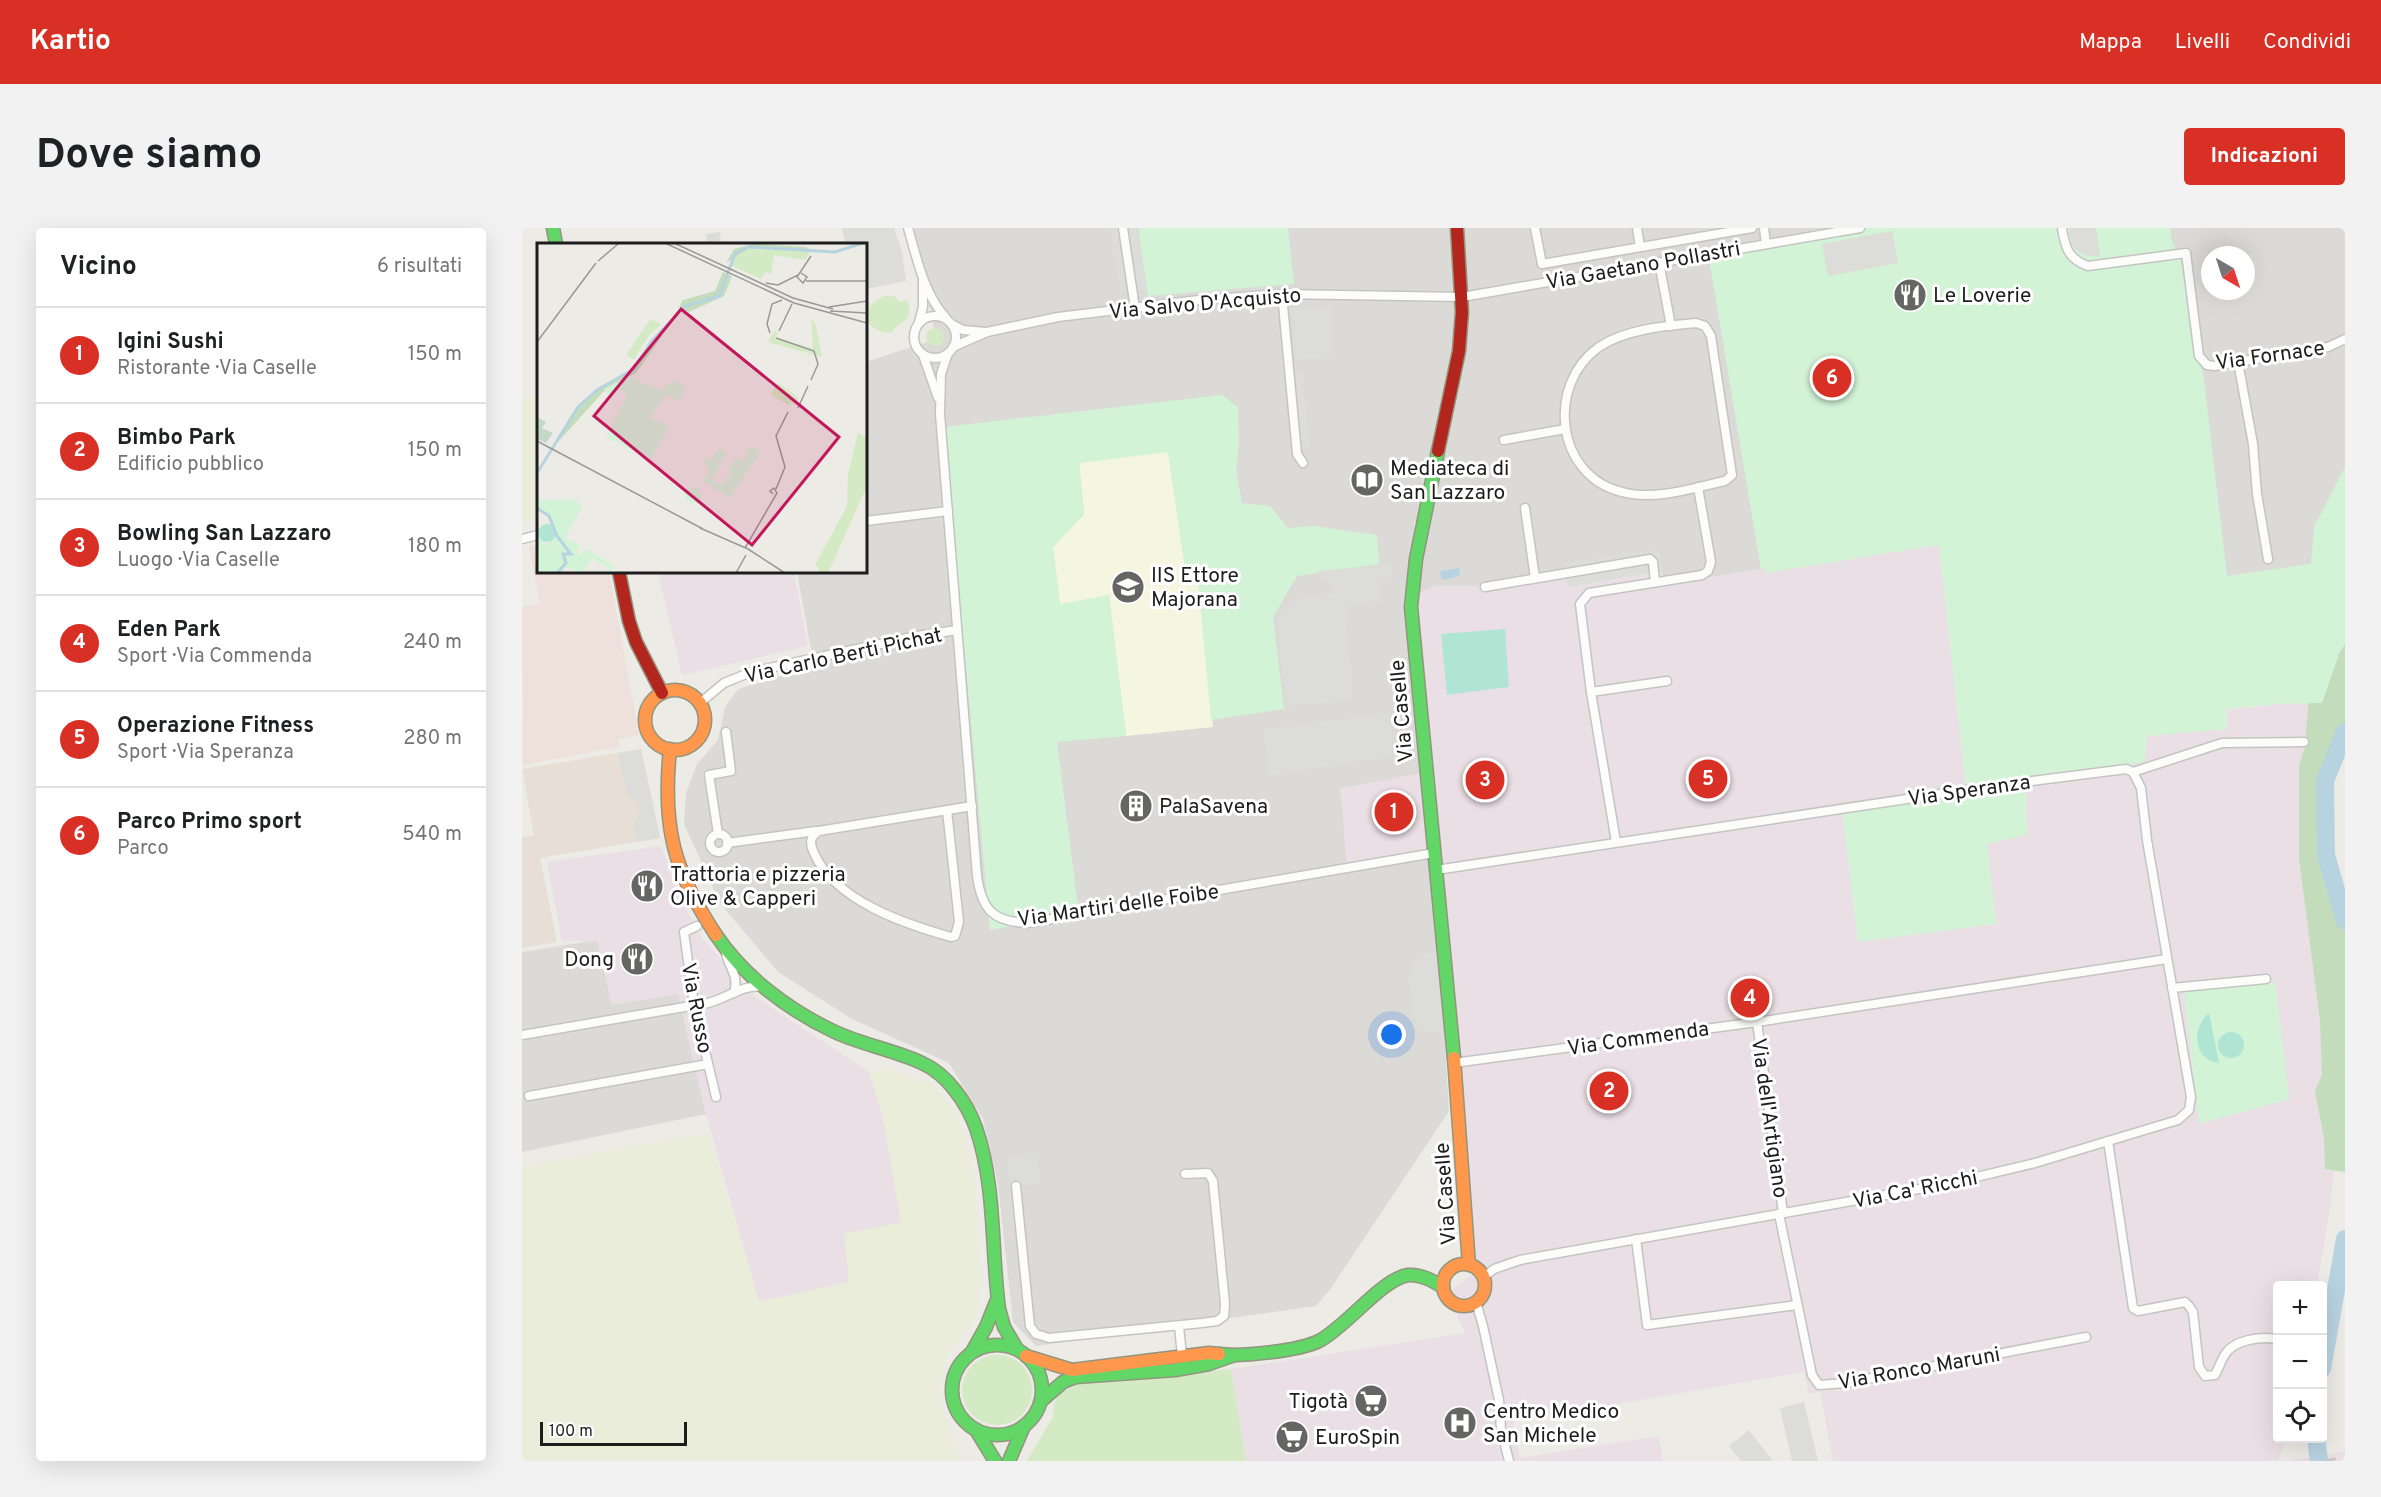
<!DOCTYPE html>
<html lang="it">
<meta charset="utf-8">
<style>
:root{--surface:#fff;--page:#f2f2f2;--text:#202124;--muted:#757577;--line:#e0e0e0;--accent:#d93025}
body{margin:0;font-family:Overpass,sans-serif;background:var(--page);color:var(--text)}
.controls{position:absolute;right:18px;bottom:18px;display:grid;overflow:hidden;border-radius:6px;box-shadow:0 6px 24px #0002}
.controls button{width:54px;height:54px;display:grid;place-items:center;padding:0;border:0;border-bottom:2px solid var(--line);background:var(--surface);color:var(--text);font:30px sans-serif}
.compass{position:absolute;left:1679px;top:18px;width:54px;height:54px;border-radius:50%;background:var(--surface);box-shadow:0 6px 24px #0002;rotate:141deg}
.scale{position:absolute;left:18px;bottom:15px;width:147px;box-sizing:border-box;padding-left:6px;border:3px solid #1d1d1d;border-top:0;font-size:16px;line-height:21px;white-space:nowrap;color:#1d1d1d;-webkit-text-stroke:4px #fff;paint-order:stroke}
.you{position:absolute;left:870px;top:807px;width:21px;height:21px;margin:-15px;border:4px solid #fff;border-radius:50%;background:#1a73e8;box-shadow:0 0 0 9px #1a73e833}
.badge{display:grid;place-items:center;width:39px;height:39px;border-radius:50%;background:var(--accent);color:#fff;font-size:20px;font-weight:700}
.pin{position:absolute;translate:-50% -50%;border:3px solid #fff;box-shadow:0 2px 6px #0006}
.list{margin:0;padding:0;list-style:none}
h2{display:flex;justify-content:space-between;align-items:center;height:78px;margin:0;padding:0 24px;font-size:26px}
h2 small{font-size:20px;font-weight:400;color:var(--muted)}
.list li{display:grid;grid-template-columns:39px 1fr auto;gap:18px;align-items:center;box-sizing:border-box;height:96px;padding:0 24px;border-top:2px solid var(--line)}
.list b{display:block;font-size:22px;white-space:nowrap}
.list p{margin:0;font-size:20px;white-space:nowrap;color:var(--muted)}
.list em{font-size:20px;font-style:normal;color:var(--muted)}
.icon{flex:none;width:33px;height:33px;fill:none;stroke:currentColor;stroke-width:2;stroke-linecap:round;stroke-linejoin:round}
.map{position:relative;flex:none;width:1823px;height:1233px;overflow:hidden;border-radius:6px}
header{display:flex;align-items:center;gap:36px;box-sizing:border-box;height:84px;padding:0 30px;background:var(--accent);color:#fff}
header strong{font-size:28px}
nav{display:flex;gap:33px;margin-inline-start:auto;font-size:21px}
.intro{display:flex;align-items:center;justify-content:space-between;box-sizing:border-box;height:144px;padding:0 36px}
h1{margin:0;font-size:42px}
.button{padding:15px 27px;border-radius:6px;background:var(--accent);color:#fff;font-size:21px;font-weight:700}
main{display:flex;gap:36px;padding:0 36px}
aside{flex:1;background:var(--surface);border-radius:6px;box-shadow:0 6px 24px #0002}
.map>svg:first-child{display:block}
.residential{fill:#dbdad7;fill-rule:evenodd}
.commercial{fill:#eee0db}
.industrial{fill:#eadfe4}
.education{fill:#f4f6e0}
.military{fill:#e7ded5}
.farmland{fill:#eaedd9}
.grass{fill:#d4eac4}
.forest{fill:#c3dcbb}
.park{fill:#d3f3d7}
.pitch{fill:#b0e5d4}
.parking{fill:#dcdcd9}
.water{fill:#b8d3e0}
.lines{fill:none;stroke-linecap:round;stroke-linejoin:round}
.river{stroke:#b8d3e0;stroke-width:18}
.street-casing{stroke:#c4c4c2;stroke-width:11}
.fast-casing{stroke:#92967e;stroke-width:15}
.slow-casing{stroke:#92967e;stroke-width:15}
.jam-casing{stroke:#92967e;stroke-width:15}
.street{stroke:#fcfcfb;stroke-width:8}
.fast{stroke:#63d668;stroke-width:12}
.slow{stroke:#ff974d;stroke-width:12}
.jam{stroke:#b3261e;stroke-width:12}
.rail{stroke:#cacac9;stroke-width:3;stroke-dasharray:12 12;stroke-linecap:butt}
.labels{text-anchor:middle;stroke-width:6;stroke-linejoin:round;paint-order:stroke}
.street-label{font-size:21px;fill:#1d1d1d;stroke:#fff}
.poi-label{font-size:21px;fill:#1d1d1d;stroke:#fff;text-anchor:start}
.inset-river{fill:none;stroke:#b8d3e0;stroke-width:3}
.inset-road{fill:none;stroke:#999996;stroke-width:1.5}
.view{fill:#c2185b;fill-opacity:0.15;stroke:#c2185b;stroke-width:3}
.inset-edge{fill:none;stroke:#1d1d1d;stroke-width:3}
</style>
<header>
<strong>Kartio</strong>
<nav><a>Mappa</a><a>Livelli</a><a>Condividi</a></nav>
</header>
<div class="intro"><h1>Dove siamo</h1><a class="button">Indicazioni</a></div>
<main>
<aside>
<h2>Vicino<small>6 risultati</small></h2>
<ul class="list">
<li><span class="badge">1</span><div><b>Igini Sushi</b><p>Ristorante · Via Caselle</p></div><em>150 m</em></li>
<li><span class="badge">2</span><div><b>Bimbo Park</b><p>Edificio pubblico</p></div><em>150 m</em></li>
<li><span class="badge">3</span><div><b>Bowling San Lazzaro</b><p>Luogo · Via Caselle</p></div><em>180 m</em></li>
<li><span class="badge">4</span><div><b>Eden Park</b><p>Sport · Via Commenda</p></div><em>240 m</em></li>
<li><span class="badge">5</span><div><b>Operazione Fitness</b><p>Sport · Via Speranza</p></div><em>280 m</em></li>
<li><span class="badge">6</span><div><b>Parco Primo sport</b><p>Parco</p></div><em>540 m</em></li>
</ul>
</aside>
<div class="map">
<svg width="1823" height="1233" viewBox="0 0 1823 1233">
<rect width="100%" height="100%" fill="#ecebe6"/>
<!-- residential -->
<g class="residential">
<path d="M392,0H1330L1240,345L1143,360L913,358L896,366L927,883L807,1063L794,1078L514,1118L491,1094L476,956L461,891L427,835L330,791L256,744L198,675L162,596L164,565L175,536L196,512L203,479L216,461L292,438L275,344H344V134L414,111ZM902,293L894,330L892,295Z"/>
<path d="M1533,0H1823V331L1692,353ZM1688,27H1724V63H1688Z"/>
<path d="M75,712L156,766L184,886L0,924V724Z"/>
</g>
<!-- commercial -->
<path class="commercial" d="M16,316V344H87L117,507L96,511L97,519L1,537L0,379L18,376L7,318Z"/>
<!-- industrial -->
<g class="industrial">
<path d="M1417,312L1444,560L1464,616L1502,553L1625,508L1705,501V482L1757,476L1800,475L1790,503L1816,904L1808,980L1795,1057L1756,1058V1210L1764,1211L1756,1233H1311L1298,1164L1287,1166L1282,1144L991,1194L998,1230L1137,1208L1141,1233H724L709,1141L944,1105L923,1067L954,1044L915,621L825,638L818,560L901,545L889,369L913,358H967L1136,330L1144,356Z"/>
<path d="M136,344H272L286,418L160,447Z"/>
<path d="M139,618L154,661L177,706L229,766L347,844L360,885L380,994L327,1054L237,1074L184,886L156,766L90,777L75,713H40L25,634Z"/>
<path d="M1823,1223V1233H1764Z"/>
</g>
<!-- education -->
<path class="education" d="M646,223L664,346L676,352L691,499L604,508L587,367L538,377L531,319L562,286L557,235Z"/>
<!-- military -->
<path class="military" d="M119,521L138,610L18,630L35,714L0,720V609L12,607L0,541Z"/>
<!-- farmland -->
<g class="farmland">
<path d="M16,168V292L0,296V170Z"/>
<path d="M366,841L414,859L431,881L445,912L453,966L458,1052L456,1079L449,1096L425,1127L416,1158L420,1185L437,1233H0V939L186,905L237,1074L327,1054L322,1006L379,994L360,885L347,844Z"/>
</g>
<!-- grass -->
<g class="grass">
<path d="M362,68H372L378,74L385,72C393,95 378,91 370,104C359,106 350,100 344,92C344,79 351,74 362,68Z"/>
<circle cx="413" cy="109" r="9"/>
<circle cx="475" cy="1162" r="35"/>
<path d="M709,1141L724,1233H505L531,1189L532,1176L538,1165L558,1156Z"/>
</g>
<!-- forest -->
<path class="forest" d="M1823,381V504L1803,553L1804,627L1823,693V944L1803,941L1802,910L1793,863L1800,847L1798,793L1777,630V538L1783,519L1789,441Z"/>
<!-- park -->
<g class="park">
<path d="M616,0H766L772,56L626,68Z"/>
<path d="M1330,0H1648L1650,13L1659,32L1682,153L1705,348L1789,336L1792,299L1823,239V416L1817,426L1800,475L1757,476L1705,481V501L1625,508L1623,534L1503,553L1505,607L1465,616L1474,696L1336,714L1320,581L1444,560L1417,317L1244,345L1243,340L1239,341L1186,25Z"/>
<path d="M700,167L716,179L717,214L714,244L720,275L748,278L766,300L792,298L855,307L857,336L775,348L751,389L762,481L689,492L676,353L664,347L646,224L557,235L562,286L531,319L538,376L587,367L604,508L535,514L557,686L468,702L422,199Z"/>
<path d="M1753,754L1767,871L1677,896L1662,763Z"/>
</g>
<!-- pitch -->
<g class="pitch">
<path d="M983,401L987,459L925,467L919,406Z"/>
<path d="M1687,785L1697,835C1671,832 1669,800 1687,785Z"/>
<circle cx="1709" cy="817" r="13"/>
</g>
<!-- parking -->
<g class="parking">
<path d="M320,0H372L380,24L384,53L344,61V16H323Z"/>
<path d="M588,0H616L625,62L598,65Z"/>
<path d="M1547,0H1574L1578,29L1562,27L1555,23L1550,17Z"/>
<path d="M1370,3L1376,35L1306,48L1300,16Z"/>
<path d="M198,4L199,16H185L184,6Z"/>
<path d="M809,79L812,129L774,132L770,81Z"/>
<path d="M781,144L788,219L777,220L770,146Z"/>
<path d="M1137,321L1139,343L1046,359L1043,335Z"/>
<path d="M871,336V349L857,351L860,373L823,378L832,472L763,478L756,391L773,370L813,365L812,357L797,351L795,343Z"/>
<path d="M867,485L871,528L747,548L742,501Z"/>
<path d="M119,521L138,610L115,614L111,598L118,587L116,575L105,567L96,525Z"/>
<path d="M915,723L919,798L920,805L900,803L891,783L887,753L892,735L901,727Z"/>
<path d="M515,925L518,956L488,959L486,929Z"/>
<path d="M1282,1174L1296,1233H1270L1258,1180Z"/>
<path d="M1227,1202L1251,1233H1219L1207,1218Z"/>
</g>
<!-- water -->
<path class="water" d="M937,340L938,348L920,352L918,343Z"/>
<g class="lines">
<!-- river -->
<g class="river">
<path d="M1823,504L1803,553L1804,627L1823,693"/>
<path d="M1800,1141L1823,1011"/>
<path d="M1794,1210L1797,1233"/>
</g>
<defs>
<g id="street">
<path d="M386,0C395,31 402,66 424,90"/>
<path d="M601,0L613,80"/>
<path d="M1013,0L1020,36L1230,0"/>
<path d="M1115,0L1118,19"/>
<path d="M1242,0L1244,16"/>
<path d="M1540,0C1543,19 1546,31 1566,38L1664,25L1677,128L1685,137L1692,138L1806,119L1823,111"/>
<path d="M1137,34L1149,98"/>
<path d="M760,66L775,226L781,235"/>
<circle cx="413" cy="109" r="21"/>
<path d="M397,94L401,79V53"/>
<path d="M1174,95L1183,98L1189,108L1210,247L1203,253C1170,260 1134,273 1100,264C1033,248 1024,156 1077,119C1103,101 1144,98 1174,95Z"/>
<path d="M431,97L441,102L464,104"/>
<path d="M431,119L465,104L536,89L677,72L760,66L940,69L1338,0"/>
<path d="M426,125L419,146L418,186L455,648C460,682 471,694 506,695L912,625"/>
<path d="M401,127L416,170"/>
<path d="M1716,134L1731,216L1735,266L1746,331"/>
<path d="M982,212L1043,201"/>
<path d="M1003,280L1013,350"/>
<path d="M344,293L426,283"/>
<path d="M0,311L16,307"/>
<path d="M963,359L1128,331L1131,334L1133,354"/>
<path d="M1069,464L1145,453"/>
<path d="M178,475L202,455L229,444L395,408L435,402"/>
<path d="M1611,544L1700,515L1782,514"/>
<path d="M425,582L437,694L433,708L429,709C383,696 313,673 292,625C287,614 288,609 297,603L450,578"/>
<path d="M196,606L187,547L209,543L204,504"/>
<circle cx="197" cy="615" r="9"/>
<path d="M1094,614L1069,464L1058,376L1067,365L1180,347L1186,343L1189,334L1176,259"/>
<path d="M205,615L294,603"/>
<path d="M914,642L1471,558L1604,541L1611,544L1619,560L1625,612L1669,869L1667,882L1656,892L1513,935L1425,956L998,1032L972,1041L962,1049"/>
<path d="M175,698L162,704L172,777L194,869"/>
<path d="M203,719C204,739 218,744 212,765"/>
<path d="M1650,760L1744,751"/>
<path d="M1235,794L1261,985"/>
<path d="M0,807L186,775C206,770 220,756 241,759"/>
<path d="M932,835L1235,794L1645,731"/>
<path d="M7,868L186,836"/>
<path d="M1586,913L1611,1080L1616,1083L1663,1074L1667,1078L1671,1084L1677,1139L1683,1148L1693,1147C1697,1140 1699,1132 1704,1125C1713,1112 1739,1108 1754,1111"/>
<path d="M494,958L508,1098L514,1106L527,1110L680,1095L695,1093L702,1088L703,1076L691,953L686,945L663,946"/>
<path d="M1257,986L1290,1147L1297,1157L1324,1155L1564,1109"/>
<path d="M1114,1011L1125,1097L1275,1077"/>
<path d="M954,1074L961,1098L977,1172L979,1201L987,1233"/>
<path d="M657,1098L660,1128"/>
</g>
<g id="fast">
<path d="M31,0L34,16"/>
<path d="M916,223L894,331L889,379L932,830"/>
<path d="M194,707C222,749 268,783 313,804C341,817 372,822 400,835C425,846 445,875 454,900C474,958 469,1021 477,1081L482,1099L495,1121"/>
<circle cx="475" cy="1162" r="45"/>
<path d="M450,1124L464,1099L474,1074"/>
<path d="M697,1126C719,1129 777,1123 797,1113C824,1099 860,1051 886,1047C899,1046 911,1053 921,1059"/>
<path d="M519,1173L541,1154L554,1149L653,1142L687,1136L710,1128"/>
<path d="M454,1202L473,1233"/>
<path d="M487,1233L502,1198"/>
</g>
<g id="slow">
<circle cx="153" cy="492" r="30"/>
<path d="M148,521C140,598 151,642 194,707"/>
<path d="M932,830L947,1037"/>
<circle cx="942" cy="1057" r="21"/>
<path d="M504,1128L550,1142L687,1125L697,1126"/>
</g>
<g id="jam">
<path d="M916,223L937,123L940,84L935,0"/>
<path d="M97,344L107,393L114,414L140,465"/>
</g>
</defs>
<!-- street casing -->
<use href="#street" class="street-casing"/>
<!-- fast casing -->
<use href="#fast" class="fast-casing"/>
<!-- slow casing -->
<use href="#slow" class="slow-casing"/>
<!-- jam casing -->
<use href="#jam" class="jam-casing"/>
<!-- street -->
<use href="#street" class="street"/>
<!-- fast -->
<use href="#fast" class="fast"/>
<!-- slow -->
<use href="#slow" class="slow"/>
<!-- jam -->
<use href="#jam" class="jam"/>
<!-- rail -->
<path class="rail" d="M1802,1233L1823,1229"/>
</g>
<!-- icons -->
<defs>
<symbol id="restaurant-disc" viewBox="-11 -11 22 22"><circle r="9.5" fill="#656563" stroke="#fff"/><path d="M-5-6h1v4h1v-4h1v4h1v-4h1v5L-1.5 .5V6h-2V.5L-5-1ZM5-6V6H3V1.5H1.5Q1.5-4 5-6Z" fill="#fff"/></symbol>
<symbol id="library-disc" viewBox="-11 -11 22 22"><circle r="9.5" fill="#656563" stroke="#fff"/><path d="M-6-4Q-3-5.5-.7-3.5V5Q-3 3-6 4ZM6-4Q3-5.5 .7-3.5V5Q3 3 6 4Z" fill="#fff"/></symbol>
<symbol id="school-disc" viewBox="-11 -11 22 22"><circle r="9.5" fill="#656563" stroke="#fff"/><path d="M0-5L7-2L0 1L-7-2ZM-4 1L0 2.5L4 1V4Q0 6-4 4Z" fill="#fff"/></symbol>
<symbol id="building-disc" viewBox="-11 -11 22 22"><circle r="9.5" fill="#656563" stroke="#fff"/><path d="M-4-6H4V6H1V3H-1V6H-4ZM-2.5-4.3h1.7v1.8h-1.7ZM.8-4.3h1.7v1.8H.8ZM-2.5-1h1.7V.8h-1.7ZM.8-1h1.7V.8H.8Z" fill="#fff"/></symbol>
<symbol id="supermarket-disc" viewBox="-11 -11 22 22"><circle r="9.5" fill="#656563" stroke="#fff"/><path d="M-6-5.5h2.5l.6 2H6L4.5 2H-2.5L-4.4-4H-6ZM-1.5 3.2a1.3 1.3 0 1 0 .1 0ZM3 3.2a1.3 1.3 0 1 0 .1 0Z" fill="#fff"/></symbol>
<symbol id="hospital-disc" viewBox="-11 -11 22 22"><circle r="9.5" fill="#656563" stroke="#fff"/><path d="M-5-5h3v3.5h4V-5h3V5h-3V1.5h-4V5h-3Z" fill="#fff"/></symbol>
</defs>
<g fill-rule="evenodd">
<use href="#restaurant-disc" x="1369" y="48" width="38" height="38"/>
<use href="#library-disc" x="826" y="233" width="38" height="38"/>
<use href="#school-disc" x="587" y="340" width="38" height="38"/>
<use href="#building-disc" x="595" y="559" width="38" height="38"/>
<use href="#restaurant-disc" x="106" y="639" width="38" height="38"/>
<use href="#restaurant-disc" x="96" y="712" width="38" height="38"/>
<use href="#supermarket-disc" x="830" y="1154" width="38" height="38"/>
<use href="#hospital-disc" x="919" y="1176" width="38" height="38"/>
<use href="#supermarket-disc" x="751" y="1190" width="38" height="38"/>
</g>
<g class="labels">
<!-- street labels -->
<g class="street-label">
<text transform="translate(1121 37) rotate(-10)" y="7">Via Gaetano Pollastri</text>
<text transform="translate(683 75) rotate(-5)" y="7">Via Salvo D'Acquisto</text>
<text transform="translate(1748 127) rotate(-8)" y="7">Via Fornace</text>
<text transform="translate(321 427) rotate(-12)" y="7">Via Carlo Berti Pichat</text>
<text transform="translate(879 483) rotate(-95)" y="7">Via Caselle</text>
<text transform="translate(1447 562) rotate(-8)" y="7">Via Speranza</text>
<text transform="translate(596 677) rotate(-8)" y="7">Via Martiri delle Foibe</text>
<text transform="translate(175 780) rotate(79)" y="7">Via Russo</text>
<text transform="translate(1116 810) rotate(-8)" y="7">Via Commenda</text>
<text transform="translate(1248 890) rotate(82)" y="7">Via dell'Artigiano</text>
<text transform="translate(1393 961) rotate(-11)" y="7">Via Ca' Ricchi</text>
<text transform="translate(923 966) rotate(-94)" y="7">Via Caselle</text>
<text transform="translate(1397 1140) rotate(-10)" y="7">Via Ronco Maruni</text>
</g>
<!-- poi labels -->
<g class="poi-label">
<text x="1411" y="74">Le Loverie</text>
<text x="868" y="247">Mediateca di<tspan x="868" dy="24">San Lazzaro</tspan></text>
<text x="629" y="354">IIS Ettore<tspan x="629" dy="24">Majorana</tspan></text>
<text x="637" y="585">PalaSavena</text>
<text x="148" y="653">Trattoria e pizzeria<tspan x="148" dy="24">Olive &amp; Capperi</tspan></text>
<text x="92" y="738" text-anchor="end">Dong</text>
<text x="826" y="1180" text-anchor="end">Tigotà</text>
<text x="961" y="1190">Centro Medico<tspan x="961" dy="24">San Michele</tspan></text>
<text x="793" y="1216">EuroSpin</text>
</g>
</g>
<!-- overview -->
<g transform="translate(15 15)">
<rect width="330" height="330" fill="#ecebe6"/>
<path d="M212,4L272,9V12L268,17L237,12L234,31L228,29L224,36L193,22L198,11ZM274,75L279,82L285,114L231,99L238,87L241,91L238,94L276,106ZM113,76L124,81L112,92L97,116L89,112ZM241,140L262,155L260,158L251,162L234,152ZM321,190L330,194V243L291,330H280L282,325L278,322L310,263L311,231Z" fill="#d4eac4"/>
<path d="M217,1L269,4L272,7L214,3L189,20L197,6ZM186,29L195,33L187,53L152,69L142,64L146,57L178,48ZM122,90L125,93L99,130L67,148L20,200L41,164L60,147L97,126Z" fill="#c3dcbb"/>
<path d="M0,174L9,179L5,185L16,190L9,200L0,196Z" fill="#c4d8c7"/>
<path d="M92,133L123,148L136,137L149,145L141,158L129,151L114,174L131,185L114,216L69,194L91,151L83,146L73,153L67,146ZM215,203L224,208L193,255L166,238L172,227L164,212L172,217L183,206L190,210L175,237L183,242L195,231L190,228L199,215L205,219ZM148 252a8 8 0 1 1 16 0a8 8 0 1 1-16 0ZM0,257L33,256L46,262L28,295L43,302L39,308L44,312L49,306L78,323L73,330H69L72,325L55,315L45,330L28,324L25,330H0V293L13,305L10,302L18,293L23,297L12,273L0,265Z" fill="#d3f3d7"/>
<path d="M1 290a9 9 0 1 1 18 0a9 9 0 1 1-18 0Z" fill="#b0e5d4"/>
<path class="inset-river" d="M0,230L41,164L60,147L97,126L114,99L148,63L182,53L198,11L212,4L298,9L326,0M0,265L12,273L20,293L34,311H26L29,320L20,330"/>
<path class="inset-road" d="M128,0L257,60L330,80M137,0L256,55L296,66M61,18L81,1M264,30L270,34L266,40L260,34L274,13M269,38H330M229,40L241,42L261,32M292,64L330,58M293,68L330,70M242,88L255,61M233,90L230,81L235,61L245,57M239,95L277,108L281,121L274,137M0,99L59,20M261,165L271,143M0,198L166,286M239,246L248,224L239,193L251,169M163,285L211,306L248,330M208,305L240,250L237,245L233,248L236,251M199,330L209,312"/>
<path class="view" d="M144,66L302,194L215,302L57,173Z"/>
<rect width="330" height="330" class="inset-edge"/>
</g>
</svg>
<div class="controls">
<button>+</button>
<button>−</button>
<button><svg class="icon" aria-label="locate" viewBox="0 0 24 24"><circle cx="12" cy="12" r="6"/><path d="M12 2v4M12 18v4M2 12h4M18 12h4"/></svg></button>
</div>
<svg class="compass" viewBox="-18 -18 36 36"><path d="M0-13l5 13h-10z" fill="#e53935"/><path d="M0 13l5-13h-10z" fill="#757577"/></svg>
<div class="scale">100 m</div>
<div class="you"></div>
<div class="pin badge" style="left:872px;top:584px">1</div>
<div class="pin badge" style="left:1087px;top:863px">2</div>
<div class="pin badge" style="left:963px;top:552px">3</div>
<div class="pin badge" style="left:1228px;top:770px">4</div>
<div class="pin badge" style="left:1186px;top:551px">5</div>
<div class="pin badge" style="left:1310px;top:150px">6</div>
</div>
</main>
